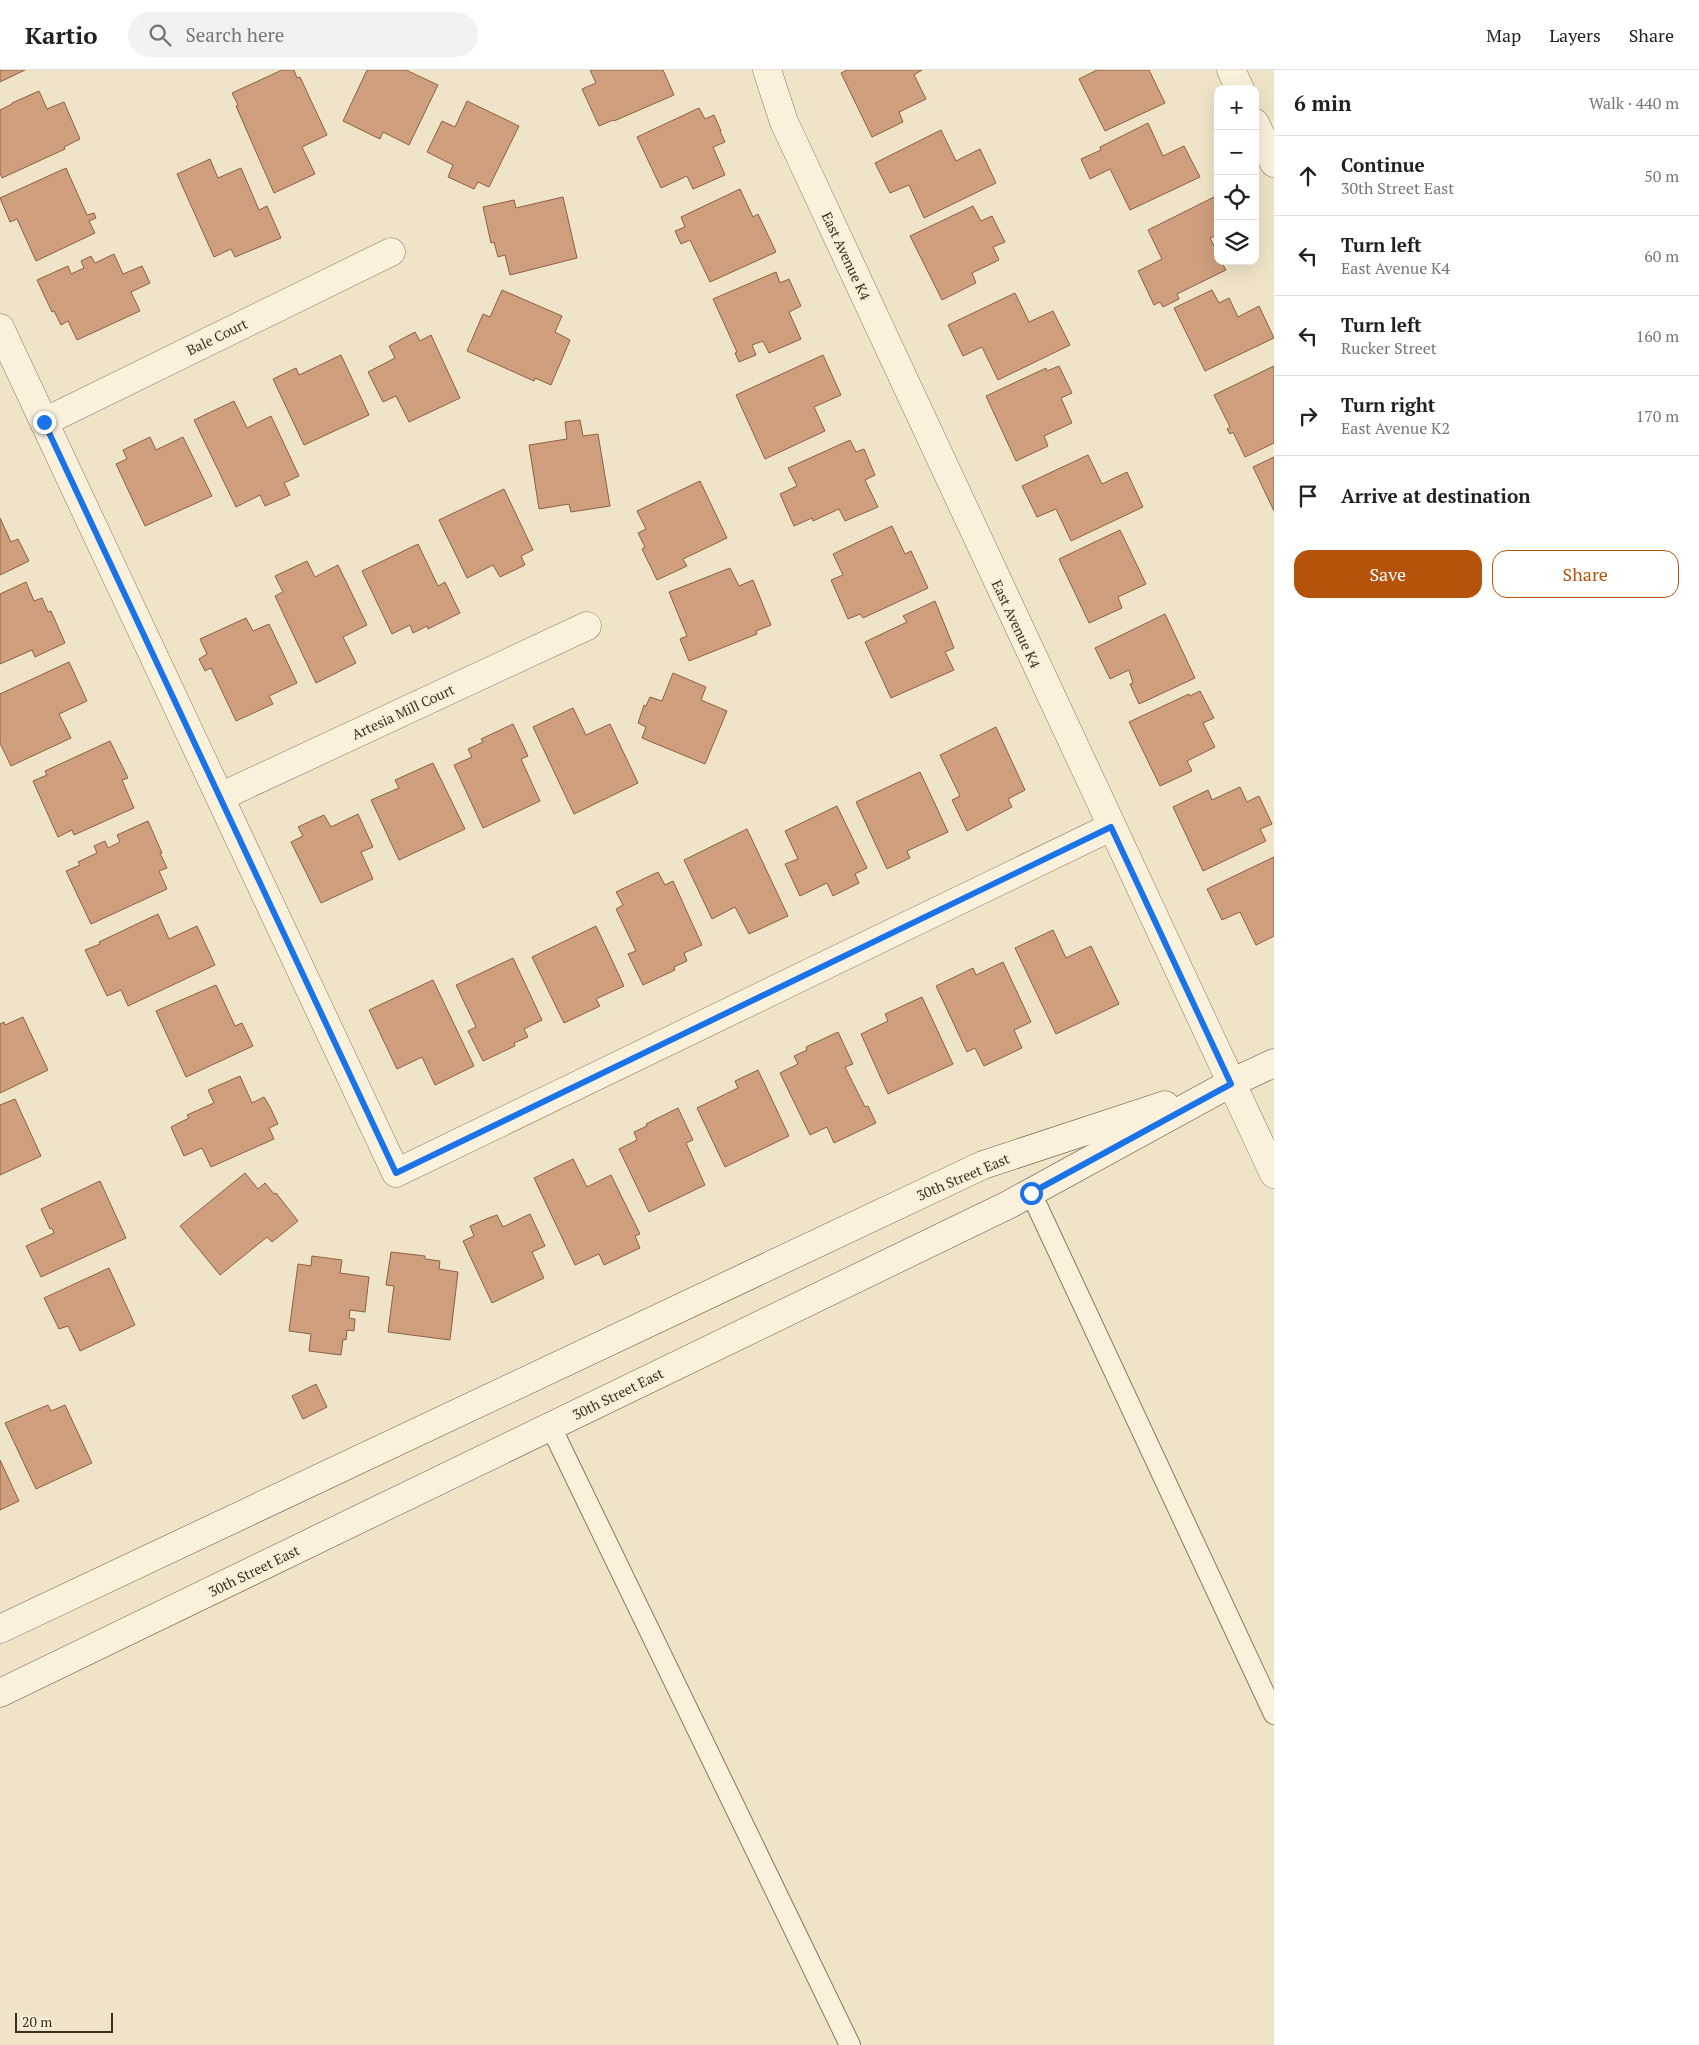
<!DOCTYPE html>
<meta charset="utf-8">
<style>
:root{--surface:#fff;--page:#f2f2f2;--text:#202124;--muted:#757577;--line:#e0e0e0;--accent:#b45309}
body{margin:0;font-family:"PT Serif",serif;background:var(--page);color:var(--text)}
.controls{position:absolute;right:15px;top:15px;display:grid;overflow:hidden;border-radius:10px;box-shadow:0 5px 20px #0002}
.controls button{width:45px;height:45px;display:grid;place-items:center;padding:0;border:0;border-bottom:1px solid var(--line);background:var(--surface);color:var(--text);font:25px sans-serif}
.scale{position:absolute;left:15px;bottom:12px;width:98px;box-sizing:border-box;padding-left:5px;border:2px solid #3d2e20;border-top:0;font-size:14px;line-height:18px;white-space:nowrap;color:#3d2e20;-webkit-text-stroke:4px #f7eed8;paint-order:stroke}
.stop{position:absolute;width:15px;height:15px;margin:-11px;border:4px solid #1a73e8;border-radius:50%;background:#fff}
.stop.end{background:#1a73e8;border-color:#fff;box-shadow:0 1px 5px #0008}
.list{margin:0;padding:0;list-style:none}
h2{display:flex;justify-content:space-between;align-items:center;height:65px;margin:0;padding:0 20px;font-size:21px}
h2 small{font-size:16px;font-weight:400;color:var(--muted)}
.list li{display:grid;grid-template-columns:32px 1fr auto;gap:15px;align-items:center;box-sizing:border-box;height:80px;padding:0 20px;border-top:1px solid var(--line)}
.list b{display:block;font-size:19px;white-space:nowrap}
.list p{margin:0;font-size:16px;white-space:nowrap;color:var(--muted)}
.list em{font-size:16px;font-style:normal;color:var(--muted)}
.actions{display:flex;gap:10px;padding:15px 20px}
.actions a{flex:1;padding:11px 0;border:1px solid var(--accent);border-radius:15px;text-align:center;font-size:18px;color:var(--accent)}
.actions .main{background:var(--accent);color:#fff}
.icon{flex:none;width:28px;height:28px;fill:none;stroke:currentColor;stroke-width:2;stroke-linecap:round;stroke-linejoin:round}
.map{position:relative;flex:none;width:1274px;height:1975px;overflow:hidden}
header{display:flex;align-items:center;gap:30px;box-sizing:border-box;height:70px;padding:0 25px;background:var(--surface);border-bottom:1px solid var(--line)}
header strong{font-size:24px}
nav{display:flex;gap:28px;margin-inline-start:auto;font-size:18px}
.search{width:350px;height:45px;background:var(--page);display:flex;align-items:center;gap:12px;box-sizing:border-box;padding:0 18px;border-radius:28px;color:var(--muted);font-size:19px}
main{display:flex}
aside{flex:1;background:var(--surface)}
.map>svg:first-child{display:block}
.building{fill:#cf9f7d;stroke:#8d5f41}
.lines{fill:none;stroke-linecap:round;stroke-linejoin:round}
.service-casing{stroke:#8d765c;stroke-width:22}
.minor-casing{stroke:#8d765c;stroke-width:29}
.secondary-casing{stroke:#6f573f;stroke-width:29}
.service{stroke:#faf1dc;stroke-width:20}
.minor{stroke:#faf1dc;stroke-width:28}
.secondary{stroke:#faf1dc;stroke-width:28}
.route{stroke:#1a73e8;stroke-width:6}
.labels{text-anchor:middle;stroke-width:4;stroke-linejoin:round;paint-order:stroke}
.street-label{font-size:14px;fill:#3d2e20;stroke:#f7eed8}
</style>
<header>
<strong>Kartio</strong>
<div class="search"><svg class="icon" aria-label="search" viewBox="0 0 24 24"><circle cx="10" cy="10" r="6"/><path d="M15 15l6 6"/></svg>Search here</div>
<nav><a>Map</a><a>Layers</a><a>Share</a></nav>
</header>
<main>
<div class="map">
<svg width="1274" height="1975" viewBox="0 0 1274 1975">
<rect width="100%" height="100%" fill="#f0e4c8"/>
<!-- building -->
<g class="building">
<path d="M0,0H25L0,12Z"/>
<path d="M282,0H294L297,8L300,7L327,65L302,77L315,104L274,123L236,36L238,35L232,23Z"/>
<path d="M367,0H406L438,15L409,75L383,62L380,69L343,51Z"/>
<path d="M590,0H663L674,25L614,51L613,50L599,56L582,19L596,13Z"/>
<path d="M847,0H922L914,5L926,29L899,42L903,52L872,67L841,3Z"/>
<path d="M1097,0H1149L1165,33L1105,61L1079,9Z"/>
<path d="M39,21L47,39L64,32L80,69L64,77L65,79L2,108L0,103V40L12,34V33Z"/>
<path d="M467,31L519,56L489,117L478,112L474,119L448,107L453,95L427,82L442,51L455,57Z"/>
<path d="M699,38L705,49L714,45L721,61H720L725,72L713,77L725,105L693,119L687,106L661,118L637,67Z"/>
<path d="M1148,53L1163,86L1184,76L1200,107L1130,140L1110,99L1090,109L1081,89L1101,80L1100,77Z"/>
<path d="M941,60L956,91L980,79L996,113L924,148L909,115L890,123L875,93Z"/>
<path d="M210,89L218,108L241,98L259,140L267,136L281,168L235,187L231,179L214,187L177,104Z"/>
<path d="M66,98L87,145L94,143L96,148L89,151L95,163L36,191L17,149L10,152L0,128Z"/>
<path d="M740,119L753,147L758,144L776,182L710,212L690,170L681,174L675,161L685,157L681,147Z"/>
<path d="M563,127L577,188L510,205L505,185L498,187L494,172L491,173L483,137L514,130L516,138Z"/>
<path d="M1214,127L1218,136V165L1210,168L1218,184V191H1221L1226,200L1177,224L1179,229L1163,237L1160,232L1154,235L1138,201L1162,189L1148,160Z"/>
<path d="M973,136L981,151L992,146L1005,172L993,177L999,190L972,203L976,213L942,230L910,166Z"/>
<path d="M114,184L123,204L142,196L150,213L131,222L140,241L77,270L68,251L61,255L54,241L52,242L37,210L68,196L71,204L84,198L81,191L91,186L95,193Z"/>
<path d="M776,202L780,213L789,209L801,236L789,242L801,269L769,283L763,271L752,275L756,285L739,292L735,283L737,282L713,229Z"/>
<path d="M502,220L562,246L555,262L570,270L551,315L535,308L534,311L467,281L483,244L490,247Z"/>
<path d="M1212,220L1219,233L1229,228L1238,247L1259,236L1274,268L1205,301L1174,238Z"/>
<path d="M1015,223L1029,252L1053,241L1070,275L998,310L982,277L963,286L948,255Z"/>
<path d="M415,262L420,271L431,265L460,328L409,352L396,326L383,332L368,302L395,288L389,276Z"/>
<path d="M341,285L369,345L304,375L273,309L296,298L299,305Z"/>
<path d="M823,285L841,325L814,337L825,361L765,389L736,325Z"/>
<path d="M1059,296L1072,323L1061,328L1072,353L1044,366L1048,376L1016,391L986,326L1046,298L1047,301Z"/>
<path d="M1274,296V373L1245,387L1233,362L1230,364L1227,359L1230,357L1214,325Z"/>
<path d="M234,331L247,358L271,346L299,406L284,413L290,425L265,436L260,425L236,437L194,350Z"/>
<path d="M580,350L583,366L598,364L610,436L571,442L569,434L539,439L529,375L567,369L565,352Z"/>
<path d="M150,367L156,380L183,367L212,426L145,456L116,394L127,389L123,380Z"/>
<path d="M850,370L856,382L864,379L875,405L865,410L878,437L845,451L839,439L813,451L812,448L794,456L780,424L797,416L788,398Z"/>
<path d="M1088,385L1102,414L1127,402L1143,437L1071,471L1056,439L1037,447L1022,416Z"/>
<path d="M1274,387V441L1253,397Z"/>
<path d="M700,411L727,468L683,489L687,496L657,510L642,479L645,477L638,463L646,459L637,441Z"/>
<path d="M504,419L533,480L521,486L525,495L500,507L493,495L467,508L439,450Z"/>
<path d="M0,448L11,472L18,469L29,491L0,505Z"/>
<path d="M892,456L905,484L911,481L928,518L863,548L860,544L848,549L831,510L843,505L833,484Z"/>
<path d="M1120,460L1146,514L1118,527L1122,538L1089,553L1059,489Z"/>
<path d="M418,474L438,516L445,512L460,543L428,559L427,556L413,563L410,555L392,564L362,501Z"/>
<path d="M307,491L315,507L338,495L367,555L343,567L356,593L316,613L275,526L283,522L275,506Z"/>
<path d="M730,498L739,516L753,510L771,555L756,561L757,564L689,591L680,569L687,566L669,522Z"/>
<path d="M26,512L34,531L42,528L48,542L51,541L65,573L35,587L32,580L0,594V524Z"/>
<path d="M935,531L954,578L945,582L954,600L891,628L865,572L907,552L903,546Z"/>
<path d="M1165,544L1195,608L1139,634L1130,614L1133,613L1129,600L1110,609L1095,578Z"/>
<path d="M246,548L253,561L269,554L297,613L269,626L273,634L236,651L211,598L205,601L199,589L207,584L200,569Z"/>
<path d="M69,592L87,631L59,644L71,668L11,696L0,673V624Z"/>
<path d="M673,603L706,617L701,630L727,641L705,694L642,668L646,657L638,653L644,635L646,636L650,627L662,631Z"/>
<path d="M1200,621L1214,648L1203,653L1215,677L1187,691L1192,701L1160,716L1129,652L1189,624L1190,626Z"/>
<path d="M573,638L586,665L610,654L638,713L574,744L533,657Z"/>
<path d="M513,654L528,686L521,689L540,731L483,758L454,695L472,687L468,679L483,672L481,669Z"/>
<path d="M996,657L1025,720L1008,729L1012,737L967,761L952,730L960,726L940,685Z"/>
<path d="M110,671L128,708L122,710L134,738L74,765L72,760L58,767L33,711L47,705L45,701Z"/>
<path d="M433,693L465,759L399,790L371,730L399,718L395,710Z"/>
<path d="M920,702L948,762L907,781L910,788L887,799L856,732Z"/>
<path d="M1240,717L1247,732L1259,726L1272,754L1260,759L1266,771L1203,801L1173,737L1208,720L1212,730Z"/>
<path d="M837,736L867,798L855,804L859,813L833,826L827,813L800,826L785,794L798,789L785,761Z"/>
<path d="M358,744L373,777L361,782L373,809L321,833L291,772L303,766L298,757L315,749L324,745L331,757Z"/>
<path d="M148,751L162,783H160L167,798L159,801L167,819L91,854L66,801L80,795L78,792L97,783L94,776L105,771L108,778L120,772L117,765Z"/>
<path d="M747,759L788,846L749,864L735,837L712,849L684,790Z"/>
<path d="M1274,787V866L1256,875L1240,842L1222,850L1207,819Z"/>
<path d="M658,802L665,815L673,811L702,875L684,883L687,891L674,897L675,900L643,915L628,884L636,881L616,839L623,835L616,822Z"/>
<path d="M158,844L169,869L197,856L215,895L128,936L121,920L107,926L85,880L100,874L99,872Z"/>
<path d="M596,856L624,916L596,929L600,936L564,953L532,887Z"/>
<path d="M1053,860L1066,888L1091,876L1119,934L1056,964L1015,878Z"/>
<path d="M513,888L542,950L524,959L528,967L514,973L515,976L483,991L468,961L476,957L456,915Z"/>
<path d="M1003,892L1031,952L1014,960L1022,978L984,996L975,978L967,982L936,916L973,898L976,905Z"/>
<path d="M433,910L474,996L435,1015L422,987L397,999L369,940Z"/>
<path d="M216,915L235,956L242,953L253,976L186,1007L156,941Z"/>
<path d="M922,927L953,994L888,1024L861,964L888,951L885,944Z"/>
<path d="M23,947L48,1000L0,1023V954L4,952L5,955Z"/>
<path d="M838,962L853,994L845,997L865,1037L868,1036L876,1053L834,1073L827,1057L810,1065L780,1003L798,994L794,986L807,980L806,977Z"/>
<path d="M758,1000L789,1066L725,1097L697,1038L738,1018L735,1011Z"/>
<path d="M240,1006L252,1033L264,1027L270,1037L278,1054L269,1058L274,1069L211,1097L202,1078L184,1086L171,1057L189,1048L187,1045L214,1033L208,1020Z"/>
<path d="M15,1029L41,1086L0,1105V1035Z"/>
<path d="M678,1038L693,1070L686,1073L705,1115L649,1142L619,1079L637,1070L634,1062L647,1056L646,1054Z"/>
<path d="M573,1089L587,1117L611,1105L640,1164L635,1166L640,1178L604,1195L599,1184L575,1195L534,1108Z"/>
<path d="M245,1103L258,1119L265,1113L274,1124L276,1123L298,1151L272,1172L267,1167L220,1205L180,1156Z"/>
<path d="M100,1111L126,1168L41,1207L26,1176L54,1163L52,1158L50,1159L41,1139Z"/>
<path d="M530,1144L545,1176L532,1182L544,1208L492,1233L463,1171L474,1166L470,1156L486,1149L497,1145L503,1157Z"/>
<path d="M391,1182L425,1186V1189L440,1191L439,1199L458,1202L450,1270L388,1262L394,1216L386,1215Z"/>
<path d="M312,1186L342,1190L340,1203L369,1207L365,1242L350,1240L349,1248L355,1249L354,1261L347,1260L346,1270L343,1269L341,1285L309,1281L311,1264L289,1261L298,1194L311,1196Z"/>
<path d="M109,1198L135,1255L80,1281L68,1256L59,1259L44,1228Z"/>
<path d="M316,1314L327,1337L303,1349L292,1326Z"/>
<path d="M48,1335L51,1341L65,1335L92,1393L36,1419L5,1353Z"/>
<path d="M0,1390L19,1431L0,1440Z"/>
</g>
<g class="lines">
<defs>
<g id="service">
<path d="M1031,1123L1274,1644"/>
<path d="M551,1357L850,1975"/>
</g>
<g id="minor">
<path d="M767,0L784,52L1274,1104"/>
<path d="M1231,0L1240,19"/>
<path d="M1255,53L1274,93"/>
<path d="M0,258L396,1103L1111,757"/>
<path d="M44,352L391,182"/>
<path d="M220,727L587,556"/>
</g>
<g id="secondary">
<path d="M0,1559L983,1095L1165,1035"/>
<path d="M0,1623L1008,1135L1231,1013L1274,993"/>
</g>
</defs>
<!-- service casing -->
<use href="#service" class="service-casing"/>
<!-- minor casing -->
<use href="#minor" class="minor-casing"/>
<!-- secondary casing -->
<use href="#secondary" class="secondary-casing"/>
<!-- service -->
<use href="#service" class="service"/>
<!-- minor -->
<use href="#minor" class="minor"/>
<!-- secondary -->
<use href="#secondary" class="secondary"/>
</g>
<g class="lines">
<!-- route -->
<path class="route" d="M44,352L396,1103L1111,757L1231,1014L1031,1123"/>
</g>
<g class="labels">
<!-- street labels -->
<g class="street-label">
<text transform="translate(846 186) rotate(65)" y="5">East Avenue K4</text>
<text transform="translate(217 267) rotate(-26)" y="5">Bale Court</text>
<text transform="translate(1016 554) rotate(65)" y="5">East Avenue K4</text>
<text transform="translate(403 642) rotate(-25)" y="5">Artesia Mill Court</text>
<text transform="translate(963 1107) rotate(-23)" y="5">30th Street East</text>
<text transform="translate(618 1324) rotate(-26)" y="5">30th Street East</text>
<text transform="translate(254 1501) rotate(-26)" y="5">30th Street East</text>
</g>
</g>
</svg>
<div class="controls">
<button>+</button>
<button>−</button>
<button><svg class="icon" aria-label="locate" viewBox="0 0 24 24"><circle cx="12" cy="12" r="6"/><path d="M12 2v4M12 18v4M2 12h4M18 12h4"/></svg></button>
<button><svg class="icon" aria-label="layers" viewBox="0 0 24 24"><path d="M12 4l9 5-9 5-9-5zM3 14l9 5 9-5"/></svg></button>
</div>
<div class="scale">20 m</div>
<div class="stop" style="left:1031px;top:1123px"></div>
<div class="stop end" style="left:44px;top:352px"></div>
</div>
<aside>
<h2>6 min<small>Walk · 440 m</small></h2>
<ul class="list">
<li><svg class="icon" aria-label="ahead" viewBox="0 0 24 24"><path d="M12 20V5M6 11l6-6 6 6"/></svg><div><b>Continue</b><p>30th Street East</p></div><em>50 m</em></li>
<li><svg class="icon" aria-label="left" viewBox="0 0 24 24"><path d="M17 20v-9H6M10 6l-5 5 5 5"/></svg><div><b>Turn left</b><p>East Avenue K4</p></div><em>60 m</em></li>
<li><svg class="icon" aria-label="left" viewBox="0 0 24 24"><path d="M17 20v-9H6M10 6l-5 5 5 5"/></svg><div><b>Turn left</b><p>Rucker Street</p></div><em>160 m</em></li>
<li><svg class="icon" aria-label="right" viewBox="0 0 24 24"><path d="M7 20v-9h11M14 6l5 5-5 5"/></svg><div><b>Turn right</b><p>East Avenue K2</p></div><em>170 m</em></li>
<li><svg class="icon" aria-label="arrive" viewBox="0 0 24 24"><path d="M6 21V4h12l-3 4 3 4H6"/></svg><div><b>Arrive at destination</b></div></li>
</ul>
<div class="actions"><a class="main">Save</a><a>Share</a></div>
</aside>
</main>
